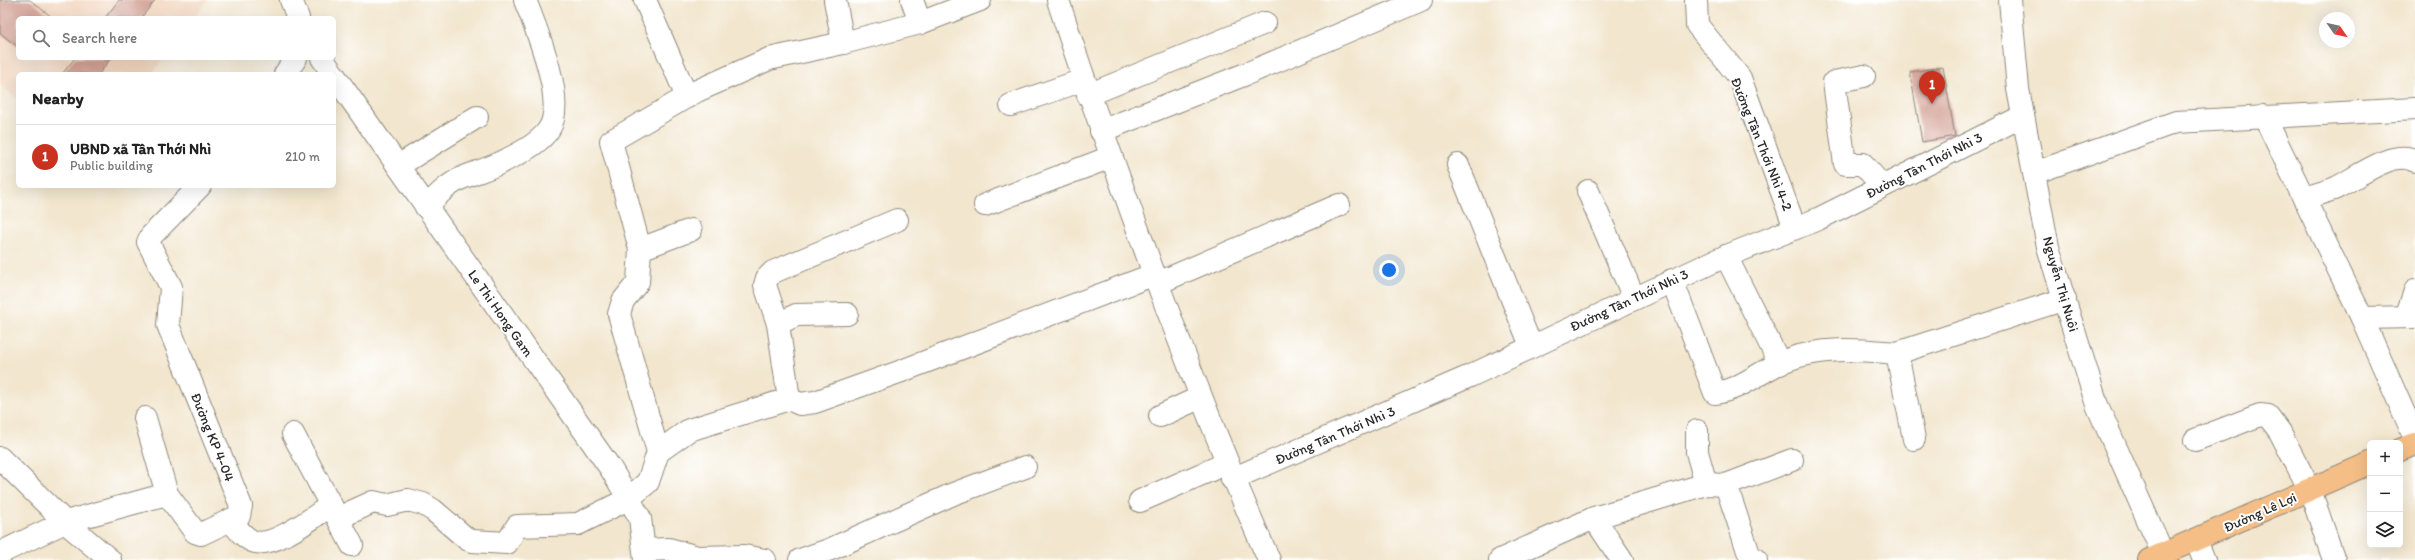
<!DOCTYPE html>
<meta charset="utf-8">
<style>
:root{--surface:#fff;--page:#f6f6f6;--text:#222;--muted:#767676;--line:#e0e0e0;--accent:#c8321e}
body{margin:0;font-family:Itim,sans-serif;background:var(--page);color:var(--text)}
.controls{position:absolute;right:12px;bottom:12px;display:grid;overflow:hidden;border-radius:6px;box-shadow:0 4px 16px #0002}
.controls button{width:36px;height:36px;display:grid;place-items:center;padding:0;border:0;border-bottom:1px solid var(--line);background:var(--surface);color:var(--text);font:20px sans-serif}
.compass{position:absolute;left:2319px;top:12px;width:36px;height:36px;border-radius:50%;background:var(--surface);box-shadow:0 4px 16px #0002;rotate:124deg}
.you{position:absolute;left:1389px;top:270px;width:14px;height:14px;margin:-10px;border:3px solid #fff;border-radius:50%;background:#1a73e8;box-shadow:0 0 0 6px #1a73e833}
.badge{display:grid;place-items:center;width:26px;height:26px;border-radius:50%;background:var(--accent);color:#fff;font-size:13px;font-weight:700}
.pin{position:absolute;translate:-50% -33px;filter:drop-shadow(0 1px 2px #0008)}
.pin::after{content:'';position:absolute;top:21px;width:14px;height:12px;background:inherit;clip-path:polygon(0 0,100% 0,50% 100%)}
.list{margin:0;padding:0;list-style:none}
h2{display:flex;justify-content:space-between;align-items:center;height:52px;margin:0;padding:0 16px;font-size:17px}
h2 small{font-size:13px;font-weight:400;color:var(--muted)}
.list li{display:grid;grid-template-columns:26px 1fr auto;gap:12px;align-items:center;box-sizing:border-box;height:64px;padding:0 16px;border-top:1px solid var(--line)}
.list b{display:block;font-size:15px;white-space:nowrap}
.list p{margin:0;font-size:13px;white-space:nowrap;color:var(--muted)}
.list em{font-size:13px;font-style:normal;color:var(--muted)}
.icon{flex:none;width:22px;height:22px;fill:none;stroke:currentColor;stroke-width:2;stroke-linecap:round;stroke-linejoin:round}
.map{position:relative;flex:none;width:2415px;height:560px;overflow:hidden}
.search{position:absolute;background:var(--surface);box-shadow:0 4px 16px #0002;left:16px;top:16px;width:320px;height:44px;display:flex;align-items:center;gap:10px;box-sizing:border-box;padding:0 14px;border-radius:6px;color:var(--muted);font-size:15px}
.panel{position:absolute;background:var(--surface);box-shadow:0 4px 16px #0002;left:16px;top:72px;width:320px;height:116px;border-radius:6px}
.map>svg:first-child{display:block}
.built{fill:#f2d5bd}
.building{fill:#d09b8f}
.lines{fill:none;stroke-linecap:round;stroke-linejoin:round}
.minor-casing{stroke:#8e887c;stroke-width:24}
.major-casing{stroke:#8e887c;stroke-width:24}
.minor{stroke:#fff;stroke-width:22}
.major{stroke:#f5be86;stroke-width:22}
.labels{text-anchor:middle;stroke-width:4;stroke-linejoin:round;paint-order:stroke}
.street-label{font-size:14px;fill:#2b2b2b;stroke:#fff}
</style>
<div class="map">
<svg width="2415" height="560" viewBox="0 0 2415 560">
<rect width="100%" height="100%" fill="#fff"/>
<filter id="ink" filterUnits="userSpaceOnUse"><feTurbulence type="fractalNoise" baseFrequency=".025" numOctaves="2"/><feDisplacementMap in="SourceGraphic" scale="8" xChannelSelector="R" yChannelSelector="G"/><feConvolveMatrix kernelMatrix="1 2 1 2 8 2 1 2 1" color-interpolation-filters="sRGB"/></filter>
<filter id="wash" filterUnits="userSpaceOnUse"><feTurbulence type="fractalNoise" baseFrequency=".012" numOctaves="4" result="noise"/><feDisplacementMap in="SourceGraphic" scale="16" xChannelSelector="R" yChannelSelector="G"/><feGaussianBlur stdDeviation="0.9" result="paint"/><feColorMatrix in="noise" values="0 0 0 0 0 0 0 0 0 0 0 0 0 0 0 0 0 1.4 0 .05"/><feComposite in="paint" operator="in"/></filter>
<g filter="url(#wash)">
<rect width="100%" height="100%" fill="#f2e6ce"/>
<!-- built -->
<path class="built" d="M0,0H207L194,18H18V58H164L152,74H18V99L0,84Z"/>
<g id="blocks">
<!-- building -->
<g class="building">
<path d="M0,0H30L53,18H18V47L0,33Z"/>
<path d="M119,0H155L141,18H105Z"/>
<path d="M75,58H111L99,74H62Z"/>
<path d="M1943,67L1955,136L1922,142L1910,72Z"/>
</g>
</g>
</g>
<g filter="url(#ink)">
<use href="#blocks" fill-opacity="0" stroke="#8e887c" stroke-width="1"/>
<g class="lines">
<defs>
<g id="minor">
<path d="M291,0L298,18"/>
<path d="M645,0L687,97"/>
<path d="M835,0L843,43L920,23"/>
<path d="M912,0L920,23L980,0"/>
<path d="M1058,0C1087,92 1121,183 1154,274C1190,370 1227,466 1269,560"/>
<path d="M1696,0L1697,25L1740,78L1795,228"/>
<path d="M2010,0L2018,89L2048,247L2097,405L2163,554"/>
<path d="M322,58L333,74"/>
<path d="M285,74L296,58"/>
<path d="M334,75L611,469L640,518L645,560"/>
<path d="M1864,76L1834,82L1845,164H1863L1882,186"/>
<path d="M1088,95L1265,23"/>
<path d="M1011,105L1083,80"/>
<path d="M2264,116L2362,318L2415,438"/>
<path d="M1101,131L1246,74L1421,0"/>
<path d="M1458,165L1531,346"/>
<path d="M398,166L477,117"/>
<path d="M2034,173L2176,122L2415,109"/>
<path d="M1588,191L1634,298"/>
<path d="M2304,198C2314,195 2326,192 2336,188C2356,178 2394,148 2415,161"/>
<path d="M985,205L1111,157"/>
<path d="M426,207C437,196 448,184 462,178C476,172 491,168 504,161C519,154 540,143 549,129C567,101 536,29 525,0"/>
<path d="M691,230L640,249L611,141L697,91L769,59L843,43"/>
<path d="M1726,256L1780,364"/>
<path d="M1672,280L1715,393C1741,390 1763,369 1787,360C1823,346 1860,350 1897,353"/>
<path d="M1158,283L1339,205"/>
<path d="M2406,317L2415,291"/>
<path d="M2362,318L2415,317"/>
<path d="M778,324L796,315L847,314"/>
<path d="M789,399L778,324L765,285L767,278L773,272L897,220"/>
<path d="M1160,416L1201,397"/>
<path d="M145,418L167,494L195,532L201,534L239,516L241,506L168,325L171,287L148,242L151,236L200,186"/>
<path d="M1697,431V452L1706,484"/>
<path d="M293,434L352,545"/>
<path d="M1914,439L1897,353L2065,299"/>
<path d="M2195,440L2260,415L2268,416L2280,432L2310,490L2334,560"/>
<path d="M658,452L689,430L789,399L800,404L815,402L899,372L1155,274"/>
<path d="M0,458L65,522L110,560"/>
<path d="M1232,479L1470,376L1717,260L1818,219L2023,116"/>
<path d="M1726,485L1749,554L1756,560"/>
<path d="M1140,501L1227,463"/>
<path d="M338,518L373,502L387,505L408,500L423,504L433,510L467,539L472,541L507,543L517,526L578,524L628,499L648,482L658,452L619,314L623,301L638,282L640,249"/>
<path d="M1594,518L1622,560"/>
<path d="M230,520C237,528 243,537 252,541C272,550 315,516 331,505"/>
<path d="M2196,540L2204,560"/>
<path d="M645,550L669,549L698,557L744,556L765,560"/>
<path d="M0,553L65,522L167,494"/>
<path d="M800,560L831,549L953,494L1025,467"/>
<path d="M1500,560L1594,518L1706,484L1726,485L1792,460"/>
</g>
<g id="major">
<path d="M2400,450L2415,444"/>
<path d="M2149,560L2370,463"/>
</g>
</defs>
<!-- minor casing -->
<use href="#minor" class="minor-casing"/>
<!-- major casing -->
<use href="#major" class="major-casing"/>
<!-- minor -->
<use href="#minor" class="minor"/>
<!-- major -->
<use href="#major" class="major"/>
</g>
</g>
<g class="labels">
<!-- street labels -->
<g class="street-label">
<text transform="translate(1762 144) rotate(68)" y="5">Đường Tân Thới Nhì 4-2</text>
<text transform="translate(1924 165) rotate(-27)" y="5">Đường Tân Thới Nhì 3</text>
<text transform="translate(2061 284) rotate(74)" y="5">Nguyễn Thị Nuôi</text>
<text transform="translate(1629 300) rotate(-25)" y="5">Đường Tân Thới Nhì 3</text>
<text transform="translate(501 313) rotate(55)" y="5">Le Thi Hong Gam</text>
<text transform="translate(1335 435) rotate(-23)" y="5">Đường Tân Thới Nhì 3</text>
<text transform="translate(213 437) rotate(68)" y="5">Đường KP 4-04</text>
<text transform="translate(2260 512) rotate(-24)" y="5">Đường Lê Lợi</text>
</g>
</g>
</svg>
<div class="controls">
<button>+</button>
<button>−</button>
<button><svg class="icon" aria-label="layers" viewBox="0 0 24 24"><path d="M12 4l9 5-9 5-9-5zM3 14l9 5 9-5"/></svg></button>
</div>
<svg class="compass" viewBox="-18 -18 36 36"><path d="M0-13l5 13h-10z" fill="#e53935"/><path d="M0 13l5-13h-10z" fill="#767676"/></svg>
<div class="you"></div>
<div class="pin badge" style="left:1932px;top:104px">1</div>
<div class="search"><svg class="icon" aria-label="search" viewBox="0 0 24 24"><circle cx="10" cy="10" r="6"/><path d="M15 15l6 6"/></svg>Search here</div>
<section class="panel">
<h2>Nearby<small></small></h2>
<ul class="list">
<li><span class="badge">1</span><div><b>UBND xã Tân Thới Nhì</b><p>Public building</p></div><em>210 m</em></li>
</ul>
</section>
</div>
